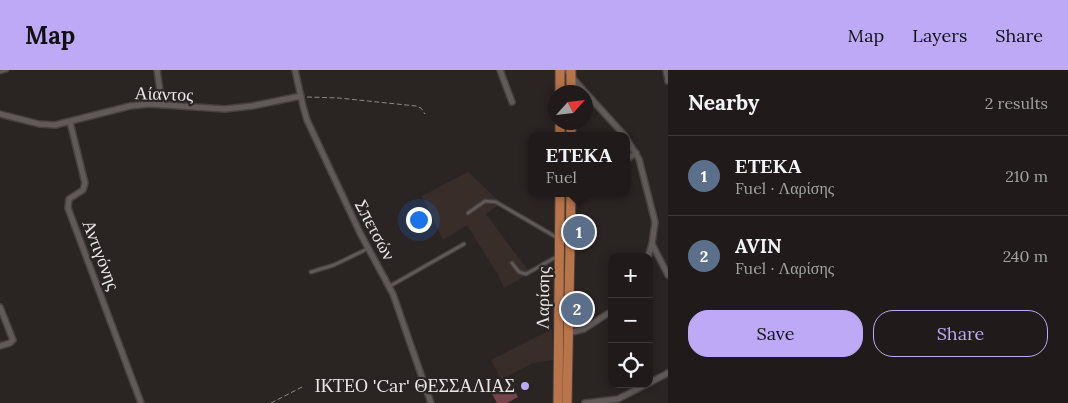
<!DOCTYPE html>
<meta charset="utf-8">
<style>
:root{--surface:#201b1a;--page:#2d2827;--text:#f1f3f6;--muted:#a2a1a2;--line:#3d3939;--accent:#bda9f5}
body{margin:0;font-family:Lora,serif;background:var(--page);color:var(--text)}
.controls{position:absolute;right:15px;bottom:15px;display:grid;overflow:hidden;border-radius:10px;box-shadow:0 2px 12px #0003}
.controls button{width:45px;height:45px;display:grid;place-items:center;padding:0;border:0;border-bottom:1px solid var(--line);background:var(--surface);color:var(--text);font:25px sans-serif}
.compass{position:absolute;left:548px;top:15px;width:45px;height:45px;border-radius:50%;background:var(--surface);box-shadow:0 2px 12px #0003;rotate:63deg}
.you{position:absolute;left:418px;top:149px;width:18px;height:18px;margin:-12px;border:4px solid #fff;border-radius:50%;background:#1a73e8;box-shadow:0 0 0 8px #1a73e833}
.badge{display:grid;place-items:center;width:32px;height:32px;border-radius:50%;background:var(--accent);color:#fff;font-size:16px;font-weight:700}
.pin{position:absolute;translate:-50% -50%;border:2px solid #fff;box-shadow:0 1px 5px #0006}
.popup{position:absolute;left:528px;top:62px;width:102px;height:65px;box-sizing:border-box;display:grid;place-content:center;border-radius:10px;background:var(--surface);filter:drop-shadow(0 1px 4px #0005);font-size:16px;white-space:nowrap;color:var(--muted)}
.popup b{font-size:19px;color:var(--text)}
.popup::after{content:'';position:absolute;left:50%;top:100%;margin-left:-10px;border:10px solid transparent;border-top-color:var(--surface)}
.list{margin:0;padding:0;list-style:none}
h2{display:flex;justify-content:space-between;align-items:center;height:65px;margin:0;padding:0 20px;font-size:21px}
h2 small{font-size:16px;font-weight:400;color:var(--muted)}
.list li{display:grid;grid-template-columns:32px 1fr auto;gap:15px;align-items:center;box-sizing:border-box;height:80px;padding:0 20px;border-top:1px solid var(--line)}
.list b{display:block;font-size:19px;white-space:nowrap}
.list p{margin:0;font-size:16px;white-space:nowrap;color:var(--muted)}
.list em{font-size:16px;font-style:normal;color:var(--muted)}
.actions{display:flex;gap:10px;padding:15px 20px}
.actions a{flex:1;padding:11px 0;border:1px solid var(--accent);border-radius:20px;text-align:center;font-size:18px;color:var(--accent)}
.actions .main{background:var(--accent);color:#111}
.icon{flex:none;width:28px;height:28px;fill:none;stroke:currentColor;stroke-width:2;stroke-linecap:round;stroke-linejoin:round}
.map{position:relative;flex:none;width:668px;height:333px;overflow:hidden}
header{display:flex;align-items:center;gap:30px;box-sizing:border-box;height:70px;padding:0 25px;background:var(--accent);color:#111}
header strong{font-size:24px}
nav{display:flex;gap:28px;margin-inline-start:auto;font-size:18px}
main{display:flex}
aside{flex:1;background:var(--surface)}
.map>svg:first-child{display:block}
.built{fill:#392d2a}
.building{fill:#754349}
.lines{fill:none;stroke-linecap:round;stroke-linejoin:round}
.lane-casing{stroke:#474240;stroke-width:5}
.street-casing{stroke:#474240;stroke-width:8}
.primary-casing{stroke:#474240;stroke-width:11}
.path{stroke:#8e8988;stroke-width:1;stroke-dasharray:5 2.5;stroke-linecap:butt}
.lane{stroke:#615a59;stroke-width:2.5}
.street{stroke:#615a59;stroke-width:5}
.primary{stroke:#b97549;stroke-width:9}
.poi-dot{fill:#bda9f5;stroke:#2a2423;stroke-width:2}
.labels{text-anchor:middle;stroke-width:4.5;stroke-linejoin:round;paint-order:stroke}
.street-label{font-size:18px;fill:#ebe7e6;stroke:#2a2423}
.poi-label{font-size:18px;fill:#ebe7e6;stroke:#2a2423;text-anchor:end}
</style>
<header>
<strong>Map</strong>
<nav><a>Map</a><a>Layers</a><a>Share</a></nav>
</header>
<main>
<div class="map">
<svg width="668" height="333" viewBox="0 0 668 333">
<rect width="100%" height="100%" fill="#2a2423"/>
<!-- built -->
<g class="built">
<path d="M468,102L501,133L486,144L530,203L504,218L498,205L467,155L443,170L422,126Z"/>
<path d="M552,259L553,290L533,293L501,309L491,290Z"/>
</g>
<!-- building -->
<path class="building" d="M511,314L518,327L507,333H497L492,324Z"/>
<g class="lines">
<defs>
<g id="lane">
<path d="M0,2L7,0"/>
<path d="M468,143L485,131L496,132L556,167"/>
<path d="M512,193L519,202L526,204L556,187"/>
<path d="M311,202L334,195L367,179"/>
<path d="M390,216L464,174"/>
<path d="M572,250L577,246L576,233L573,229"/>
</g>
<g id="street">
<path d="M157,0L162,35"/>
<path d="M295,0L303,36L307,50L360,163L393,224L431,333"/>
<path d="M500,0L512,32"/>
<path d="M566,0L585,22"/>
<path d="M666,0L668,11"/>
<path d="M586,23L625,66"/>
<path d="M0,44L39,54L55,55L130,36L150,34L225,39L252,36L301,26"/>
<path d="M70,52L85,113L83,120L69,129L68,138L141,333"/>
<path d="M626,68L639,89L655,152L652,174L648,187"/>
<path d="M626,90L636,83"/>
<path d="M652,174L668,205"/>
<path d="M0,237L13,270L10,273L0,276"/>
<path d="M568,263L584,259L612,241"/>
<path d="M649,313L668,303"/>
<path d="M585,333L618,329L647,314"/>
</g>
<g id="primary">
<path d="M560,0V22"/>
<path d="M571,0V22"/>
<path d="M560,52V66"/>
<path d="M571,52V66"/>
<path d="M558,333L560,123"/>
<path d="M567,333L571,123"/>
</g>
</defs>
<!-- lane casing -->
<use href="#lane" class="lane-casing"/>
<!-- street casing -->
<use href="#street" class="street-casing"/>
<!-- primary casing -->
<use href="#primary" class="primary-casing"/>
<!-- path -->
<g class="path">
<path d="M307,27L339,28L416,36L421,38L425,44"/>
<path d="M271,333L304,316"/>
</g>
<!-- lane -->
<use href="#lane" class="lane"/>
<!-- street -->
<use href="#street" class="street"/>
<!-- primary -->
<use href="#primary" class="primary"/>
</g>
<!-- markers -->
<circle class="poi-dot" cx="525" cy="316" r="5"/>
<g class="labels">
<!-- street labels -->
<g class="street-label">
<text transform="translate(164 24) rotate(2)" y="6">Αίαντος</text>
<text transform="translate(375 160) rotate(62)" y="6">Σπετσών</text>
<text transform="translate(101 185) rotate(69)" y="6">Αντιγόνης</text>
<text transform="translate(543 228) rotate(-89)" y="6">Λαρίσης</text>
</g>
<!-- poi labels -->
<g class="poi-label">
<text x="515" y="322">ΙΚΤΕΟ 'Car' ΘΕΣΣΑΛΙΑΣ</text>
</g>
</g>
</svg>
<div class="controls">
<button>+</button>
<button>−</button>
<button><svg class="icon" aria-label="locate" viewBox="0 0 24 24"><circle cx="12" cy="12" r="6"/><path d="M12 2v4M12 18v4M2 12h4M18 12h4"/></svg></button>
</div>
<svg class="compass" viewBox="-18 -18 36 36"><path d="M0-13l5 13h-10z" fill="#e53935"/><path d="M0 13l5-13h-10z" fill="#a2a1a2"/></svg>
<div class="you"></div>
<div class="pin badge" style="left:579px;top:162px;background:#5c6f8a">1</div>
<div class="popup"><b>ΕΤΕΚΑ</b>Fuel</div>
<div class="pin badge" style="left:577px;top:239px;background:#5c6f8a">2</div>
</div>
<aside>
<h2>Nearby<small>2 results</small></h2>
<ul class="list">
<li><span class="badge" style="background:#5c6f8a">1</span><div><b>ΕΤΕΚΑ</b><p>Fuel · Λαρίσης</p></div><em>210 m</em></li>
<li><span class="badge" style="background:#5c6f8a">2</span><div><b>AVIN</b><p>Fuel · Λαρίσης</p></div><em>240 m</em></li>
</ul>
<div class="actions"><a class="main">Save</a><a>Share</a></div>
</aside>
</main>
